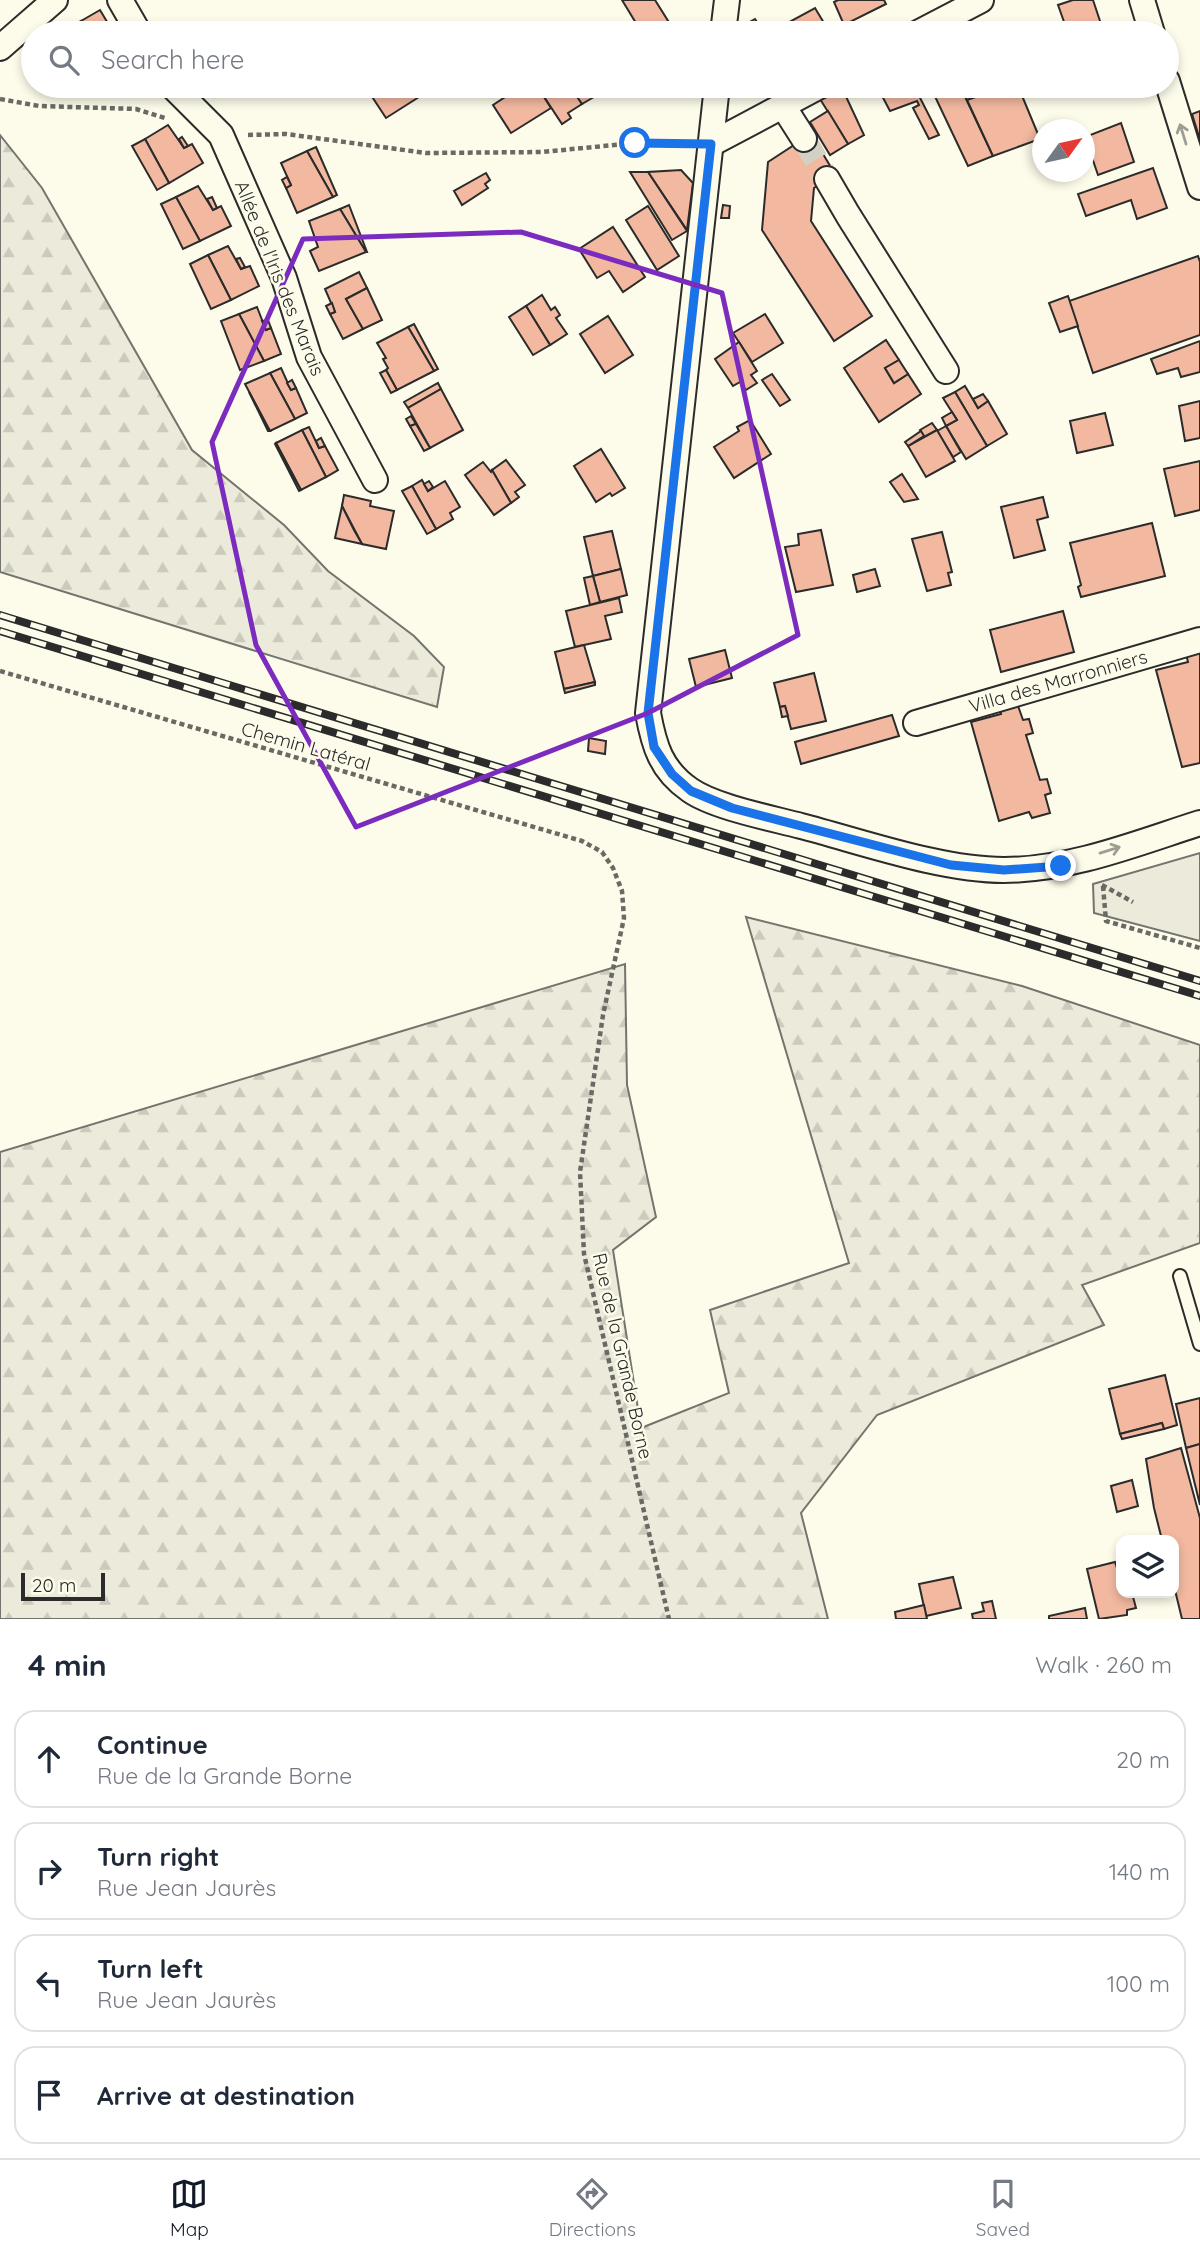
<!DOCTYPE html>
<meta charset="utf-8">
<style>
:root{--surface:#fff;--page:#f6f6f7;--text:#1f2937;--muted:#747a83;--line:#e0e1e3;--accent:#111827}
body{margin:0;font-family:Quicksand,sans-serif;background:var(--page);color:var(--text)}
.controls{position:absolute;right:21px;bottom:21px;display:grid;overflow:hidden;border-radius:14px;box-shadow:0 4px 10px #0003}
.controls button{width:63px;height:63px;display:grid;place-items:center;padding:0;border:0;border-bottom:2px solid var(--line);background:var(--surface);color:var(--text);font:35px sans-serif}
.compass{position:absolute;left:1032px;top:119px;width:63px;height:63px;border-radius:50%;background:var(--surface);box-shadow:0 4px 10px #0003;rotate:57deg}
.scale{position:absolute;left:21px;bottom:18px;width:84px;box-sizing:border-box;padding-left:7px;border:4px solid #2b2b2b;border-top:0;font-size:19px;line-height:24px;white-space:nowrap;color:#2b2b2b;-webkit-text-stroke:5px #fdfbea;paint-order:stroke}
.stop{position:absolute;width:21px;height:21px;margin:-16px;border:5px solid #1a73e8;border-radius:50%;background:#fff}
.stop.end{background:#1a73e8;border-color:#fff;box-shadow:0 2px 7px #0008}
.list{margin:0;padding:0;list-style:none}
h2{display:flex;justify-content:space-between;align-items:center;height:91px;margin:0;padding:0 28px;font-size:30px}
h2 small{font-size:23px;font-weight:400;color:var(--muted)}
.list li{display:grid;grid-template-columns:46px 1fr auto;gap:21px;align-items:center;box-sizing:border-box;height:98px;margin:0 14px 14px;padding:0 14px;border:2px solid var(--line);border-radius:21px}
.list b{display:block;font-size:26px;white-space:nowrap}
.list p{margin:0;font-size:23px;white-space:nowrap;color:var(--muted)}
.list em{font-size:23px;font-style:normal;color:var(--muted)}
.icon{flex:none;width:38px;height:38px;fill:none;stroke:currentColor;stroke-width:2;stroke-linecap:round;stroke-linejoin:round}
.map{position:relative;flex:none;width:1200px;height:1619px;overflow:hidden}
.search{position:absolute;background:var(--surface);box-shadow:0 4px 10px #0003;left:21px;right:21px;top:21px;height:77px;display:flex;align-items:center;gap:18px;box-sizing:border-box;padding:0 24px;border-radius:38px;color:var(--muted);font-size:26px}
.sheet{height:539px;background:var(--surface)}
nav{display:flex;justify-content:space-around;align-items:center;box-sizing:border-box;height:98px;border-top:2px solid var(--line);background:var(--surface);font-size:19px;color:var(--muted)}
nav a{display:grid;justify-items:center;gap:4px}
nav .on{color:var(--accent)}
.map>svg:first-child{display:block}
.forest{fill:url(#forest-firs);stroke:#74746e;stroke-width:2}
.parking{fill:#eceadb;stroke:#74746e;stroke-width:2}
.building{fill:#f2b8a0;stroke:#2b2b2b;stroke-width:2}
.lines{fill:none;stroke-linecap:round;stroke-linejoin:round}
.street-tunnel{stroke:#d3d1c4;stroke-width:24;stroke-dasharray:24 12;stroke-linecap:butt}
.lane-casing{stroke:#2b2b2b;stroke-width:16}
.street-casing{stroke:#2b2b2b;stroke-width:28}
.path{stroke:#6a6964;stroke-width:4.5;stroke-dasharray:5 3.5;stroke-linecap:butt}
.lane{stroke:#fdfbea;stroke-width:12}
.street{stroke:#fdfbea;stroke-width:24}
.rail-casing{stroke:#2b2b2b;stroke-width:8}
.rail{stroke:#fdfbea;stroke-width:5;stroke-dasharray:16;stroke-linecap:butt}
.oneway{stroke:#9e9d94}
.route{stroke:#1a73e8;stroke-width:9}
.marked{fill:none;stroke:#7b2cbf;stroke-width:5;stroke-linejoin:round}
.labels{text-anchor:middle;stroke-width:5;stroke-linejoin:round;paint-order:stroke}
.street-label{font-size:19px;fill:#2b2b2b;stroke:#fdfbea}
</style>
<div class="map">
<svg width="1200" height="1619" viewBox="0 0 1200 1619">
<defs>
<pattern id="forest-firs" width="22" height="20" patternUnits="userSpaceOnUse" patternTransform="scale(1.75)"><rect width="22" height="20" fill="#ecebdb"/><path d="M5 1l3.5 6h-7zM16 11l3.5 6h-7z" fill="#cbcabc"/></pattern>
</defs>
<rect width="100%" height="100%" fill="#fdfbea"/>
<!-- forest -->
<g class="forest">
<path d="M0,135L42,188L192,450L284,525L328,571L414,636L444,667L437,707L0,572Z"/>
<path d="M746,917L1022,986L1200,1045V1243L1082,1285L1104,1325L877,1415L801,1513L828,1619H0V1152L625,964L627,1085L656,1217L613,1250L641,1428L729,1393L710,1310L849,1263Z"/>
</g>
<!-- parking -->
<path class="parking" d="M1200,853V941L1094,913L1093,884Z"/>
<!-- building -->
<g class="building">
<path d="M622,0H655L670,24L656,33L653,28L642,33Z"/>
<path d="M838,0H884L886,4L844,25L834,2Z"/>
<path d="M1073,0H1093L1101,24L1089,28L1091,33H1068L1058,5Z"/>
<path d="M815,8L830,33H784L780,27Z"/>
<path d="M100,10L109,25L107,26L111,33H88L81,21Z"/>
<path d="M755,19L764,33H752L746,24Z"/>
<path d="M81,21L88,33H77L73,26Z"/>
<path d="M970,21L975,33H946L953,30Z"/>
<path d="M365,86H412L419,97L386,118Z"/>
<path d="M522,86H537L551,108L511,133L493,105Z"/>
<path d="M537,86H570L582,104L568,113L571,118L562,124Z"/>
<path d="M570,86H594L599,94L582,104Z"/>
<path d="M599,86H615L604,93Z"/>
<path d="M615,86H633L620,93Z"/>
<path d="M893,86H914L939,135L929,139L913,108L919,105L917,101L890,111L880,92Z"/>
<path d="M930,86H960L993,156L968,166Z"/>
<path d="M960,86H999L1000,88L967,100Z"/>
<path d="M1007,86H1018L1040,139L993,156L967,100Z"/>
<path d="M842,88L864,135L848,144L820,99Z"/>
<path d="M828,111L848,144L830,155L810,122Z"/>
<path d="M1200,111V140L1192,114Z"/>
<path d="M1121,123L1134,162L1098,175L1085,137Z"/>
<path d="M168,125L184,148L192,144L203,163L169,183L145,139Z"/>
<path d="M811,134L835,174L814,188L811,221L872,316L834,341L762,230L768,162Z"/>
<path d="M182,137L188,146L184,148L179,139Z"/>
<path d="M145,139L169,183L157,190L132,146Z"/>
<path d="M316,147L337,195L333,197L307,151Z"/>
<path d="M307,151L333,197L297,213L286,188L291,185L281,163Z"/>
<path d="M1153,168L1167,208L1137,219L1131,200L1086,216L1078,194Z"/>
<path d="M681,170L693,183L687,230L648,172Z"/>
<path d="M630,172H648L687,231L672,240Z"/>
<path d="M486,173L490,180L485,184L488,188L462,205L454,191Z"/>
<path d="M287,177L291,185L286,188L282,180Z"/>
<path d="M198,186L213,210L221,206L231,226L200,241L176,197Z"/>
<path d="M176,197L200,241L183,249L161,204Z"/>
<path d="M212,197L217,208L213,210L207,199Z"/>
<path d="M349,205L367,252H366L340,209Z"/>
<path d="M723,205L730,206L729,218H721Z"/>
<path d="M648,206L679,256L657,270L626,220Z"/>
<path d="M340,209L366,252L319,271L310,251L318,247L309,221Z"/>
<path d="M613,227L645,277L623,292L609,271L597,278L579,249Z"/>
<path d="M228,246L241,269L250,266L259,286L231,300L208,255Z"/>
<path d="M208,255L231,300L211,309L190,264Z"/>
<path d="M1198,256L1200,262V335L1093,373L1069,301Z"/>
<path d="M240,258L245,267L241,269L236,259Z"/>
<path d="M359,272L367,288L346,299L363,329L343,339L330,314L335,312L325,289Z"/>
<path d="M367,288L382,320L363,329L346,299Z"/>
<path d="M542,295L551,310L555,307L560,315L556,318L567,334L550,345L526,306Z"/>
<path d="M1068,296L1078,326L1060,332L1049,303Z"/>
<path d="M332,303L335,312L330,314L326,306Z"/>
<path d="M526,306L550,345L533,355L509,317Z"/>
<path d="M257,307L266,330L271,328L281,354L264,361L239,314Z"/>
<path d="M239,314L264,361L240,370L221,321Z"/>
<path d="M765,314L783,343L752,362L733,333Z"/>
<path d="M608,316L633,355L605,373L580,334Z"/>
<path d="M268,320L271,328L266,330L262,321Z"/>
<path d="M414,324L438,369L434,371L408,327Z"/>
<path d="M408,327L434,371L397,390L386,370L388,368L383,359L386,358L377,343Z"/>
<path d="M886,340L899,360L885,368L894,383L908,374L921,394L879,422L844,368Z"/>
<path d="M1200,341V372L1181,377L1178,368L1157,374L1151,359Z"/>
<path d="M739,342L757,371L751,375L757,383L746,390L740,382L733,386L715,359Z"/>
<path d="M899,360L908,374L894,383L885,368Z"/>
<path d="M281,368L291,390L296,388L307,413L295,419L270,373Z"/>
<path d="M386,370L397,390L391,393L380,373Z"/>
<path d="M270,373L295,419L270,431L245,384Z"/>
<path d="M772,374L790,400L780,406L762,380Z"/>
<path d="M292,380L296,388L291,390L287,383Z"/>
<path d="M438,383L441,389L408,408L404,402Z"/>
<path d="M965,386L978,408L988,401L1007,434L987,446L955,392Z"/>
<path d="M441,389L463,430L430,448L408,408Z"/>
<path d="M249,392L266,424L270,431H268Z"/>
<path d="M955,392L987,446L966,459L946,426L957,420L943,398Z"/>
<path d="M983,394L988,401L978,408L973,399Z"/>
<path d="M1200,401V438L1185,441L1179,406Z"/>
<path d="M952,412L957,420L946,426L942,418Z"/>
<path d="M1105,413L1113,445L1077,453L1070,421Z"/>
<path d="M411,416L416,424L410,426L406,419Z"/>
<path d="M750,420L771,454L734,478L714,447L739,431L737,427Z"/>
<path d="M932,423L937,430L924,437L920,430Z"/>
<path d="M416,424L430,448L424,451L410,426Z"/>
<path d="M946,426L961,452L953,457L937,431Z"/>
<path d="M309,427L319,448L325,446L338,470L326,477L302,430Z"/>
<path d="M302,430L326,477L301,490L276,443Z"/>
<path d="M937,430L955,461L926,477L908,446Z"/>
<path d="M921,431L924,436L908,446L905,442Z"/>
<path d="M321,438L325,446L319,448L316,441Z"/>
<path d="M276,443L301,490L299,491L275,444Z"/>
<path d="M601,449L625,488L612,496L610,493L596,502L574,466Z"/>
<path d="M506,460L525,485L515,492L519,497L511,503L492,470Z"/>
<path d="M1200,461V510L1175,516L1164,469Z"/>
<path d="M483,462L491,472L492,470L511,503L494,515L465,475Z"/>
<path d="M902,474L918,499L904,502L890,482Z"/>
<path d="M422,480L428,491L445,481L460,507L450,513L453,519L436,529L412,486Z"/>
<path d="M429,481L433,487L428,491L424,484Z"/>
<path d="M412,486L436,529L427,534L402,491Z"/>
<path d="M344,495L371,501L370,506L394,511L386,549L362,544L342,506Z"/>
<path d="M1043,497L1048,517L1037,520L1045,550L1014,558L1001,507Z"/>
<path d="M342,506L354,530L362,544L335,538Z"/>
<path d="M1152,523L1165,576L1081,597L1078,587L1081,585L1070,543Z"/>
<path d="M821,530L833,585L796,592L785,547L799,545L798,534Z"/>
<path d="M612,531L621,569L593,576L584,537Z"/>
<path d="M942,532L952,572L948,573L951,585L927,591L912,539Z"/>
<path d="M621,569L627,595L600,602L593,576Z"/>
<path d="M875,569L880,586L857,592L853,575Z"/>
<path d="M593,576L600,602L590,605L584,578Z"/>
<path d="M619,598L622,612L605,616L611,639L575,647L566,611Z"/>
<path d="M1063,611L1074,652L1001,672L990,630Z"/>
<path d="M584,645L595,682L564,689L555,652Z"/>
<path d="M725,650L732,678L696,687L689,659Z"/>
<path d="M1200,650V763L1182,767L1156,670L1188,662L1186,654Z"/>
<path d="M814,673L826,721L791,729L785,706L780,707L774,683Z"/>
<path d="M595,682V685L565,693L564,689Z"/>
<path d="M1017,703L1023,720L1029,719L1033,733L1026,735L1040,780L1047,779L1051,793L1045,795L1050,813L1032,818L1029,812L999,821L971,722L1001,714L1000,707Z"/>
<path d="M785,706L788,716L782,717L780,707Z"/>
<path d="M892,715L899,736L801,764L795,742Z"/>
<path d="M589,738L606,741L605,754L588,751Z"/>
<path d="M1165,1375L1177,1425L1164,1429L1162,1423L1120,1434L1109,1389Z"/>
<path d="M1200,1398V1444L1186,1448L1176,1404Z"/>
<path d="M1162,1423L1164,1429L1122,1439L1120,1434Z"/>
<path d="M1200,1444V1505L1186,1448Z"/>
<path d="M1181,1448L1200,1518V1619H1182L1174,1586V1540H1162L1154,1508L1146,1459Z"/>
<path d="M1132,1480L1138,1506L1117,1512L1111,1486Z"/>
<path d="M1115,1562L1117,1568L1121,1567V1593H1132L1136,1608L1127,1610V1615L1099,1619L1087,1569Z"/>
<path d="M953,1577L961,1608L926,1616L919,1584Z"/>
<path d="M992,1601L996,1619H973L972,1614L984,1611L982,1603Z"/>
<path d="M924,1605L927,1619H896L895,1612Z"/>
<path d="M1085,1608L1087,1619H1049V1616Z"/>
</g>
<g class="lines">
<!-- street-tunnel -->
<path class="street-tunnel" d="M804,139L827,179"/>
<defs>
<path id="lane" d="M1180,1276L1200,1344"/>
<g id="street">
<path d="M120,0L139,33"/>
<path d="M1142,0L1152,33"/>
<path d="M723,33L727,0"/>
<path d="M918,33L981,0"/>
<path d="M0,48L55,0"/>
<path d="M1167,81L1200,187"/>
<path d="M172,86L221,135L284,278L309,357L375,480"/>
<path d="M717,86L648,713C654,746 661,770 690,790C714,807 771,818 801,826C863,842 941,870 1004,870C1071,870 1137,843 1200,823"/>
<path d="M783,106L804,139"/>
<path d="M711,144L820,86"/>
<path d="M827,179L848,215L946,371"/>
<path d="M916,723L1200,640"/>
</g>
</defs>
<!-- lane casing -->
<use href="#lane" class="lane-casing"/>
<!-- street casing -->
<use href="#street" class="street-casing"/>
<!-- path -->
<g class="path">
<path d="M0,99L39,106L136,109L165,118"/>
<path d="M248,135L286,134L426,153L542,152L635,143L686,144"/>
<path d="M0,671L582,841L602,852L613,868L622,891L624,918L603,1015L580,1172L584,1254L669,1619"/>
<path d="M1102,885L1133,902"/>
<path d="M1103,886L1106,921L1200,948"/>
</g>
<!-- lane -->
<use href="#lane" class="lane"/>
<!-- street -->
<use href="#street" class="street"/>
<defs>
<g id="rail">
<path d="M0,615L1200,981"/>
<path d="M0,631L1200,996"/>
</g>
</defs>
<!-- rail casing -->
<use href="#rail" class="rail-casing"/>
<!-- rail -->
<use href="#rail" class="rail"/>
</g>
<!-- one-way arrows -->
<defs><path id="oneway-shaft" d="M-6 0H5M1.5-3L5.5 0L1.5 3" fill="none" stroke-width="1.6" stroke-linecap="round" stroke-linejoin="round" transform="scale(1.75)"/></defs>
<g class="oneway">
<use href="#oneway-shaft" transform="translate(1183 134) rotate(-107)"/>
<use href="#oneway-shaft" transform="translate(1110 850) rotate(-17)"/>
</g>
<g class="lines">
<!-- route -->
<path class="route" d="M635,143L711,144L648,713L654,747L672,774L691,791L732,808L951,865L1004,870L1061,866"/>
</g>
<!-- marked area -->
<path class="marked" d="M521,232L722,293L798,635L648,713L356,827L256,645L212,442L303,239Z"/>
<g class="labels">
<!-- street labels -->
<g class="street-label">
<text transform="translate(280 278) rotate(68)" y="7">Allée de l'Iris des Marais</text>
<text transform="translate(1058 681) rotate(-16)" y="7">Villa des Marronniers</text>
<text transform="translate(306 746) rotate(16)" y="7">Chemin Latéral</text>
<text transform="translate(623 1356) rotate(77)" y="7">Rue de la Grande Borne</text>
</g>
</g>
</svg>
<div class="controls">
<button><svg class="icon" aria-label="layers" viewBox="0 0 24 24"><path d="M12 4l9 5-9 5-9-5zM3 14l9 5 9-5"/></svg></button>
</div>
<svg class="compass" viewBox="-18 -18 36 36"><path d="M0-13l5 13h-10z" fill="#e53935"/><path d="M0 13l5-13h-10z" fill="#747a83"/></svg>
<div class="scale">20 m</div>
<div class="stop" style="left:635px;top:143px"></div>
<div class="stop end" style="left:1061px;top:866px"></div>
<div class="search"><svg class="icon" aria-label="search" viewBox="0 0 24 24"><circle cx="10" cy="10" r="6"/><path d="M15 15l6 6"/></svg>Search here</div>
</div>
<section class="sheet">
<h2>4 min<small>Walk · 260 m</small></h2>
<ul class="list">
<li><svg class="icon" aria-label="ahead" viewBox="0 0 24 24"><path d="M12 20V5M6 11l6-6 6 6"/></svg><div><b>Continue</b><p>Rue de la Grande Borne</p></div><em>20 m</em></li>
<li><svg class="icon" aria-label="right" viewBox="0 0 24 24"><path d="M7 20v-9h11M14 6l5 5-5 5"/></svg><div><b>Turn right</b><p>Rue Jean Jaurès</p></div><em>140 m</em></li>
<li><svg class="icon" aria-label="left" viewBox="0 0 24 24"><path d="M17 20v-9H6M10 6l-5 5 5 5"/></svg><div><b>Turn left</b><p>Rue Jean Jaurès</p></div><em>100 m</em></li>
<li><svg class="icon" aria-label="arrive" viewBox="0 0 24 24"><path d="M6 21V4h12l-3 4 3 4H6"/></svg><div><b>Arrive at destination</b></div></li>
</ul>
</section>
<nav>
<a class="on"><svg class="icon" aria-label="map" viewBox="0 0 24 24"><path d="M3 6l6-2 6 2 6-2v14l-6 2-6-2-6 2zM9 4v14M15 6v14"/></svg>Map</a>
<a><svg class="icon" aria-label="directions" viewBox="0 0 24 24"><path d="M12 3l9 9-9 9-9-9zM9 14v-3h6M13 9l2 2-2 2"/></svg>Directions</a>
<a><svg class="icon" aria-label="saved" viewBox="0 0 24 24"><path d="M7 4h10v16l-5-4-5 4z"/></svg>Saved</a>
</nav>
